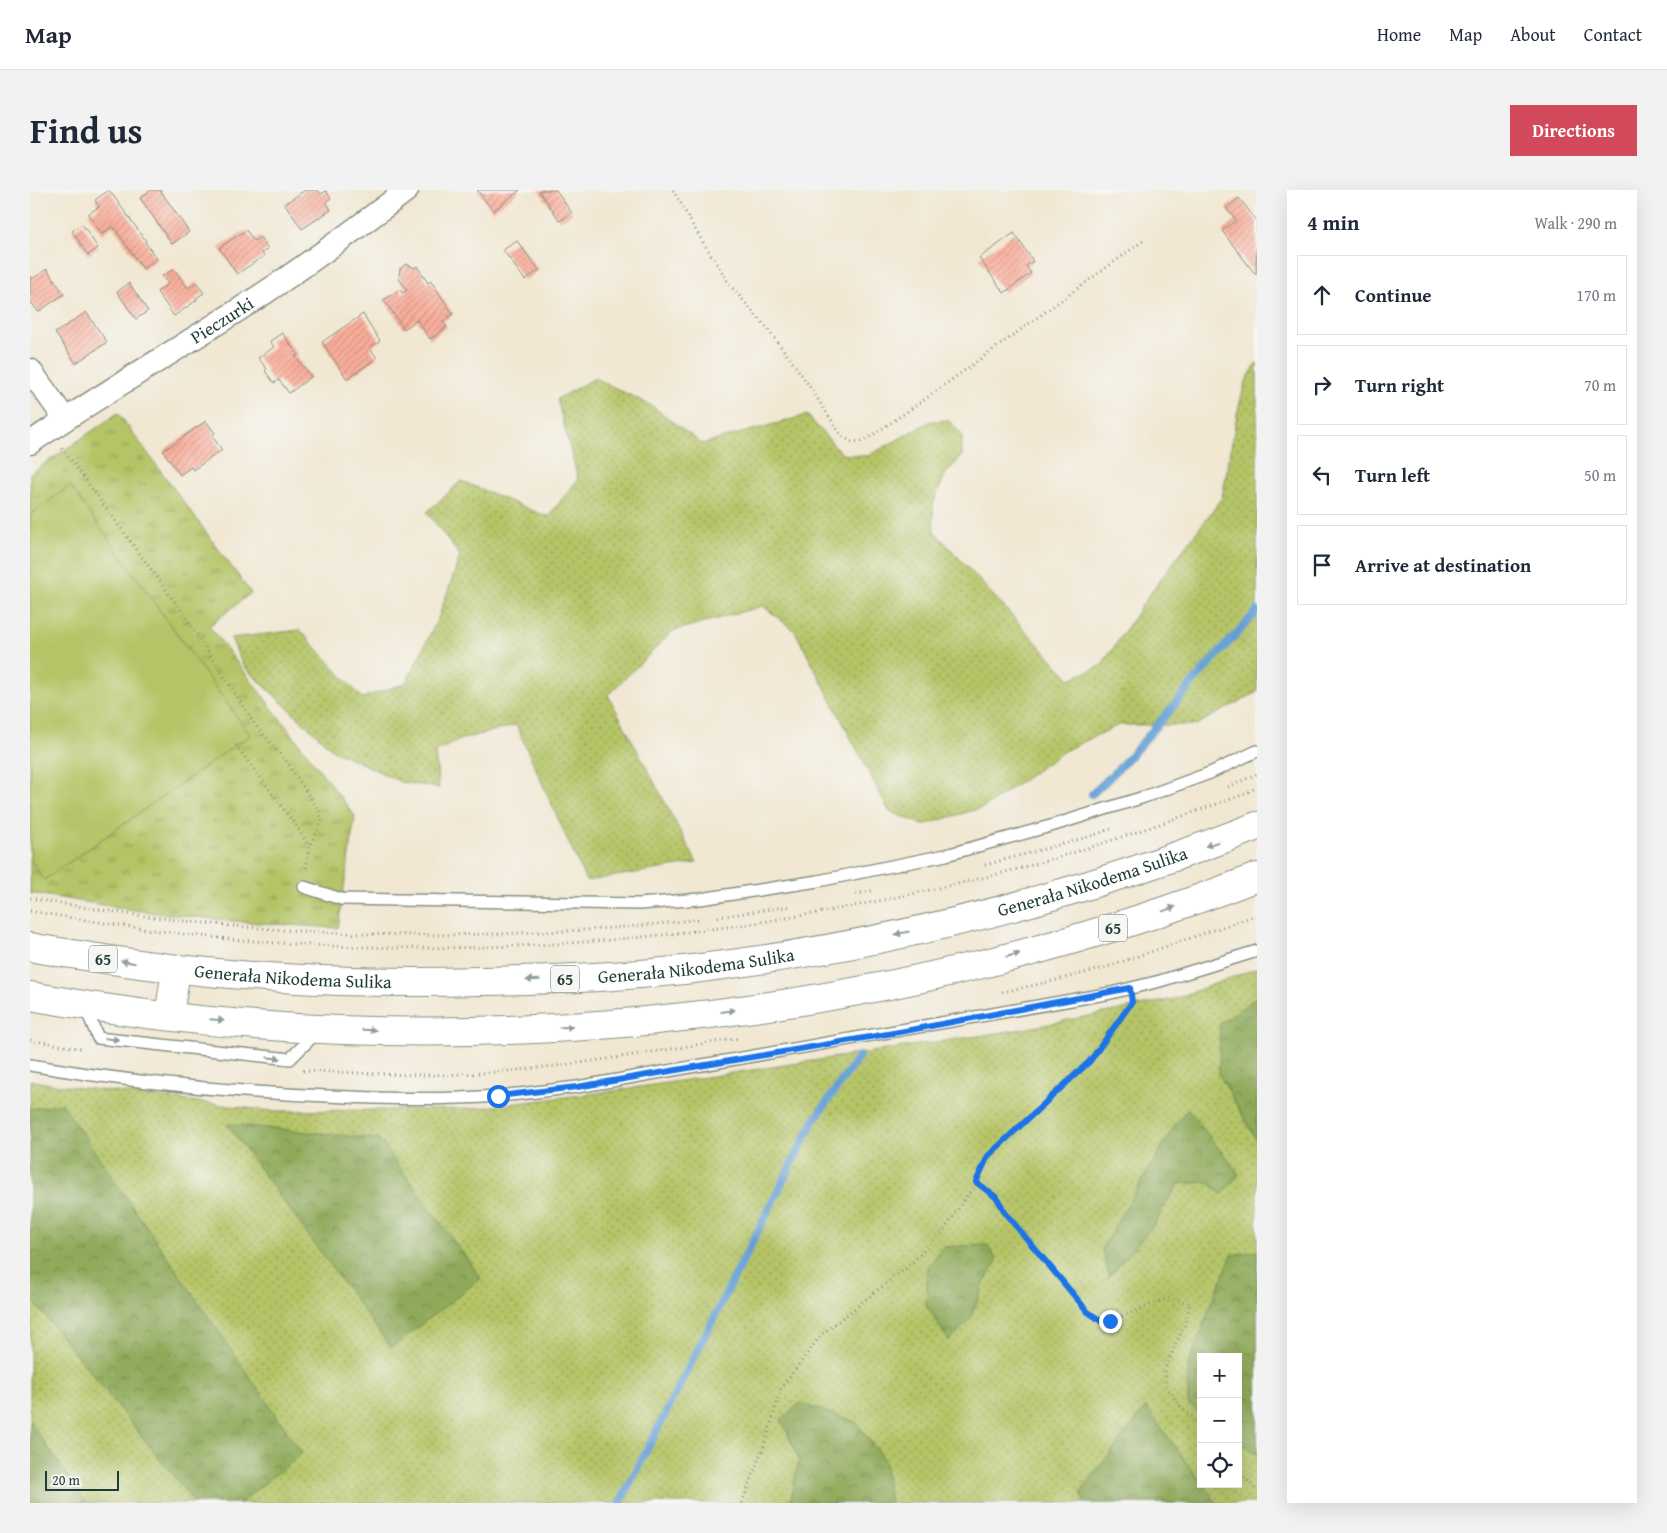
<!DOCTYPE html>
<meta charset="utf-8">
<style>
:root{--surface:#fff;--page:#f2f2f3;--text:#1f2937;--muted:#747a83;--line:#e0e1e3;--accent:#d1495b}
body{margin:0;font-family:"Gentium Book Plus",serif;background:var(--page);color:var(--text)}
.controls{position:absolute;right:15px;bottom:15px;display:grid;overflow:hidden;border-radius:0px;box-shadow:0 5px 20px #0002}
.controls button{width:45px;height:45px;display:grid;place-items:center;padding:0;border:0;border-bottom:1px solid var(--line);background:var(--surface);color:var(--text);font:25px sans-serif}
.scale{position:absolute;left:15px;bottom:12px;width:74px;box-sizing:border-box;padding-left:5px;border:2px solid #1f3d34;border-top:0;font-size:14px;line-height:18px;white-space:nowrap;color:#1f3d34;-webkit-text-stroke:4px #f6f6f2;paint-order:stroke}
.stop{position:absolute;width:15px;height:15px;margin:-11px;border:4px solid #1a73e8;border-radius:50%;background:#fff}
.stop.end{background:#1a73e8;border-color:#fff;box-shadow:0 1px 5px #0008}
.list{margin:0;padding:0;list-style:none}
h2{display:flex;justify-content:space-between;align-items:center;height:65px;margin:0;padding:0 20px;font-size:21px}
h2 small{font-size:16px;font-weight:400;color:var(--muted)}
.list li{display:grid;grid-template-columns:32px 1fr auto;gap:15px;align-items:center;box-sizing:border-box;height:80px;margin:0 10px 10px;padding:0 10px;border:1px solid var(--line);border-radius:0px}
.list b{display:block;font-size:19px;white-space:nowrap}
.list em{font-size:16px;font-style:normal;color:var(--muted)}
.icon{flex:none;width:28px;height:28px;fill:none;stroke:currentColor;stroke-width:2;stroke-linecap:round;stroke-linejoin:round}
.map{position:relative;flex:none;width:1227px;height:1313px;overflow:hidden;border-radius:0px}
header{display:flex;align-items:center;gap:30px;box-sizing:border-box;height:70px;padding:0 25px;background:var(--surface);border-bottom:1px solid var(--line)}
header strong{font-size:24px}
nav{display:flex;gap:28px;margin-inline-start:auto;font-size:18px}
.intro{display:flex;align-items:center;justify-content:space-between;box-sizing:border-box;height:120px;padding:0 30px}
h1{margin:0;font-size:35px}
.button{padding:12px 22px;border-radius:0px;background:var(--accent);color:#fff;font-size:18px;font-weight:700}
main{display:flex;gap:30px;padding:0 30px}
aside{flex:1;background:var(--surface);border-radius:0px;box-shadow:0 5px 20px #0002}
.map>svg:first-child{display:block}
.grass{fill:url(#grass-dots);stroke:#6a804d;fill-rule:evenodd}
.forest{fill:url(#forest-crowns);stroke:#587448}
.park{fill:url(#park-tufts);stroke:#6a804d}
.garden{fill:#b5c466;stroke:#6a804d}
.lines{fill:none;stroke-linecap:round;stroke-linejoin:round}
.stream{stroke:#649fd4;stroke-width:8}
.building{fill:url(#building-hatch)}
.service-casing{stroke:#889283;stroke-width:14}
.minor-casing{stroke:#889283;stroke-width:25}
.trunk-casing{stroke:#889283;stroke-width:30}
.path{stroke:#889283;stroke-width:3;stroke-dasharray:1 4;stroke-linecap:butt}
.service{stroke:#fff;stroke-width:11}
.minor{stroke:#fff;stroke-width:22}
.trunk{stroke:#fff;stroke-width:28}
.oneway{fill:#8f9e9a}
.route{stroke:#1a73e8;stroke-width:6}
.labels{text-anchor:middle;stroke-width:4;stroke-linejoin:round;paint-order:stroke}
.shield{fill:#f6f6f2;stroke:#60746d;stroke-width:1}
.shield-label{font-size:16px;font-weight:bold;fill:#1f3d34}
.street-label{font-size:18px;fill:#1f3d34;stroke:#f6f6f2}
</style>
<header>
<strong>Map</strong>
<nav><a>Home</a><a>Map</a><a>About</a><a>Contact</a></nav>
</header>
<div class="intro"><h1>Find us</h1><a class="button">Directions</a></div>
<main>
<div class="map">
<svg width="1227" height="1313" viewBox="0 0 1227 1313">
<defs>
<pattern id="grass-dots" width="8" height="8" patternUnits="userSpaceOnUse" patternTransform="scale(1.25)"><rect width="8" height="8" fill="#b5c466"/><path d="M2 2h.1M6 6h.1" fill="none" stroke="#93a055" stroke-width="1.8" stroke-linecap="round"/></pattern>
<pattern id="forest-crowns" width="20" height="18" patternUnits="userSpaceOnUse" patternTransform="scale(1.25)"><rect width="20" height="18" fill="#90aa5b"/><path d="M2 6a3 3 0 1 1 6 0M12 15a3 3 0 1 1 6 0" fill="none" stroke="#758c4c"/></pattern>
<pattern id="park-tufts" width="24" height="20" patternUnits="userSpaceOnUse" patternTransform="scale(1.25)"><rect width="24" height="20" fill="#b5c466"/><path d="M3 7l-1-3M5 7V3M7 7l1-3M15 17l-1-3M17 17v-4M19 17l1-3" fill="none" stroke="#93a055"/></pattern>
<pattern id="building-hatch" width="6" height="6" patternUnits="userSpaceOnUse" patternTransform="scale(1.25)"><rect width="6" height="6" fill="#fbae9b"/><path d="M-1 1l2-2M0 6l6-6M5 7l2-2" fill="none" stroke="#cb8f7f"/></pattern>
</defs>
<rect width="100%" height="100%" fill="#f6f6f2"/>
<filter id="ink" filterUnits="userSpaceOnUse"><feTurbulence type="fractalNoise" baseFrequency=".02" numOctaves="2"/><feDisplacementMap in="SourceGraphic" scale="10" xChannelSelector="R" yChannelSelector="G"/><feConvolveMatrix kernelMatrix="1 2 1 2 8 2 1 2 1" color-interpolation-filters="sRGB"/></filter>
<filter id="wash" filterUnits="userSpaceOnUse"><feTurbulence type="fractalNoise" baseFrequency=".0096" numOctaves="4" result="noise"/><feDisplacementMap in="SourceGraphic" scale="20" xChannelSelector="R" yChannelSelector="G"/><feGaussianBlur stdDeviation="1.12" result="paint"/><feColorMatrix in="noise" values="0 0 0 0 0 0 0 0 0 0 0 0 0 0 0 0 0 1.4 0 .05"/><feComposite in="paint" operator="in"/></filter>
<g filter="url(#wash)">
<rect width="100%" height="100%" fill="#f1e7d2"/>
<!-- grass -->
<g class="grass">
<path d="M1226,174H1227V502L1166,535H1089L1034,561L955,617L893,635L859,621L765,441L733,416L643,441L578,505L667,673L556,691L486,535L429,550L405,562L409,598L371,592L303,560L213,476L201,448L270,440L332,508L376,493L409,426L430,366L397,322L431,291L518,327L548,289L527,209L565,188L622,216L672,254L777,225L812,264L838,266L901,231L918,230L932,245V266L915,285L903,314L904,341L1040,489L1071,476L1119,405L1192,308L1207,224L1215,193Z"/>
<path d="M1227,778V1313H0V890L20,894L242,921L441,919L590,900L993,839L1144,809ZM1171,1167H1208V1294H1171Z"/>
</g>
<!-- forest -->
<g class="forest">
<path d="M1227,807V951L1189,884L1190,834Z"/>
<path d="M32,914L272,1263L210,1313H165L0,1107V919Z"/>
<path d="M1158,919L1209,984L1192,1005L1178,992L1148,994L1124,1035L1079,1086L1072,1058L1145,935Z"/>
<path d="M197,934L349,949L451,1088L361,1158Z"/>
<path d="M958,1055L967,1071L955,1091L940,1130L919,1151L896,1115L898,1076L913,1057Z"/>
<path d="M1227,1061V1265L1208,1251V1167H1171V1224L1158,1214V1176L1181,1114L1202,1065Z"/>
<path d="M770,1213L826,1232L854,1270L860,1313H760L769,1269L751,1229Z"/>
<path d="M1116,1217L1171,1292V1294H1173L1187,1313H1054L1051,1301Z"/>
<path d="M0,1232L57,1313H0Z"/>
</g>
<!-- park -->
<path class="park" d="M88,223L221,403L179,436L325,626L308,738L213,732L110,721L0,703V284Z"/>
<!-- garden -->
<path class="garden" d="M40,296L220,545L14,690L0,669V325Z"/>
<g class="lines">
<!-- stream -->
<g class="stream">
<path d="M1062,604C1100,570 1128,534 1160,496C1182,470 1205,446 1227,421"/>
<path d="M590,1313L783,932L829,866"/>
</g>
</g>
<g id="blocks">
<!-- building -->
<g class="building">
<path d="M79,0L116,51L115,52L127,69L113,79L83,36L72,44L58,24L69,17L65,10Z"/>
<path d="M121,0H130L159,42L142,54L110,8Z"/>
<path d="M275,0H288L291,4L296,1L301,8L296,12L301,20L272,39L255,14Z"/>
<path d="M447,0H490L463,21Z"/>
<path d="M510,0H526L542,23L530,31L509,1Z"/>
<path d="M1209,8L1227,31L1226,85L1192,41L1206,30L1196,18Z"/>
<path d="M52,34L68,58L58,65L42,41Z"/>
<path d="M216,40L224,51L230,47L238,59L232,63L234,66L207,84L189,58Z"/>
<path d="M984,43L1003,71L996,76L1001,83L974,103L949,68Z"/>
<path d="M487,51L509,80L495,90L473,60Z"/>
<path d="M376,74L385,78L387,76L398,93L401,91L423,124L413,132L417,137L400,149L387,130L374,139L354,110L370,99L372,103L377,100L369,89L370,87L369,86L370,79Z"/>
<path d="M17,79L34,104L8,122L2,113L0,114V86L2,89Z"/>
<path d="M144,79L158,98L166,92L174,103L166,108L167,110L144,126L127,102L138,94L132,86Z"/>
<path d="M99,93L118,121L106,129L87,102Z"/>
<path d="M56,122L77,152L46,173L25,143Z"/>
<path d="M333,124L350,151L340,158L347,168L317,189L292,152Z"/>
<path d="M252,143L268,165L265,166L281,187L259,203L249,190L244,193L235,181L237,179L228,168L244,157L240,151Z"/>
<path d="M176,231L185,243L182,246L192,260L163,280L161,277L150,285L133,261Z"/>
</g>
</g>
</g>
<g filter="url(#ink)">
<use href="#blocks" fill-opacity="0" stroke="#889283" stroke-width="1"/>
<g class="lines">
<defs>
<g id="service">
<path d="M274,697L311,709L609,714L670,709L788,691L916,665L1024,635L1114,607L1180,583L1227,561"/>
<path d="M55,816L68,848L260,869L288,841"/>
<path d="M0,875C98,892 198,902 297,906C354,909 411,910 468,906C494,904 521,900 547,897L1081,803L1130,791L1227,761"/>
</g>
<g id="minor">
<path d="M0,180L35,229"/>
<path id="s1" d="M0,253C77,200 158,154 236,102C284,70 331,35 377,0"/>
</g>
<g id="trunk">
<path id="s2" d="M0,757C25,762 50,765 74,769C199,788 324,795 450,791C521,790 592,787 663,779C855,756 1047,707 1227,636"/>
<path d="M0,806C407,880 841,837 1227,687"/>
<path d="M139,826L146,780"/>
</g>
</defs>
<!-- service casing -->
<use href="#service" class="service-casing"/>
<!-- minor casing -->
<use href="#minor" class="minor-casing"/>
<!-- trunk casing -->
<use href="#trunk" class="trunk-casing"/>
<!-- path -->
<g class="path">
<path d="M643,0L666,41L700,95L737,138L772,185L811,245L821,252L834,251L884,217L1113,51"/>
<path d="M32,258L153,423L226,536L257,572L289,621L292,632L279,657L276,679"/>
<path d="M206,555L267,637L279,656"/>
<path d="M1198,597L1227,584"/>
<path d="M955,675L1058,647L1084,638"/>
<path d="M826,704L845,700"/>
<path d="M0,708C169,739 340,751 511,742C564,740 617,736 669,729"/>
<path d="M0,721C78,734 155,746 234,752C435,767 637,753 834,714C886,703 939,692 991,678C1067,657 1141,630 1215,604L1227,597"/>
<path d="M688,727L761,716"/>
<path d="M972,802L1019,792L1074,778L1227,725"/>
<path d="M0,850L53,859"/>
<path d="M273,881C326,882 379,887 432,884C525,880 618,862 710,848"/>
<path d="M946,992L967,1008L976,1024L1058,1122L1071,1131H1080L1138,1108L1160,1113L1155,1134L1135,1178V1194L1151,1217L1171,1235"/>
<path d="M1208,1279L1227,1301"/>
<path d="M712,1313L736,1250L751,1198L792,1144L876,1078L913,1042L946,992L958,966L1060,871L1098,817"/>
</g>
<!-- service -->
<use href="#service" class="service"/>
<!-- minor -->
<use href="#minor" class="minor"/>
<!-- trunk -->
<use href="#trunk" class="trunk"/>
</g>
<!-- one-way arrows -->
<defs><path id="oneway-solid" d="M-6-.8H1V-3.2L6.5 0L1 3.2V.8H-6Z" transform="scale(1.25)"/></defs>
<g class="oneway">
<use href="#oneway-solid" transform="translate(1182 654) rotate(161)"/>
<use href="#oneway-solid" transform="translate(1139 719) rotate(-20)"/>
<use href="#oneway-solid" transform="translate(872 743) rotate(168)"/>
<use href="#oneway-solid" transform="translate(983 765) rotate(-15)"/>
<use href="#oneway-solid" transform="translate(98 772) rotate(-171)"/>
<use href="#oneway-solid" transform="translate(503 790) rotate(179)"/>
<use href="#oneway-solid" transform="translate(698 821) rotate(-7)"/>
<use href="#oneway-solid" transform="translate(187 830) rotate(5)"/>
<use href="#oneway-solid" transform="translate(536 837) rotate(-3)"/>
<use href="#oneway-solid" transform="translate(339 840) rotate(1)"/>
<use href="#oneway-solid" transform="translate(82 849) rotate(6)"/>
<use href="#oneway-solid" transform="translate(244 868) rotate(6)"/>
</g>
</g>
<g class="lines" filter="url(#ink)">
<!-- route -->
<path class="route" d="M468,906L547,897L875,841L1100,798L1102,812L1060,871L958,966L946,992L967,1008L976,1024L1058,1122L1071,1131H1080"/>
</g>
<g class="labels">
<!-- shield labels -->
<g class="shield">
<rect x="1069" y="724.5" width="28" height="27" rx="4"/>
<rect x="59" y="755.5" width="28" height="27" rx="4"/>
<rect x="521" y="775.5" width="28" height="27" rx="4"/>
</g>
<g class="shield-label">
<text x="1083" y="744">65</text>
<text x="73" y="775">65</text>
<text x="535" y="795">65</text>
</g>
<!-- street labels -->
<g class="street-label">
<text dy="6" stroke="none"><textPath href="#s1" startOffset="228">Pieczurki</textPath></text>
<text dy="6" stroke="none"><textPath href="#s2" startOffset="1075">Generała Nikodema Sulika</textPath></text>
<text dy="6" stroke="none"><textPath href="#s2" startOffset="669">Generała Nikodema Sulika</textPath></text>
<text dy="6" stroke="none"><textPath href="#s2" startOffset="265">Generała Nikodema Sulika</textPath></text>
</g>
</g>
</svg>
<div class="controls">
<button>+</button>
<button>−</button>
<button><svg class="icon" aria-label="locate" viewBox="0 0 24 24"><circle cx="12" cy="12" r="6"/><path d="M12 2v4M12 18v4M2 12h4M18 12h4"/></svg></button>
</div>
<div class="scale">20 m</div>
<div class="stop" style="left:468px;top:906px"></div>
<div class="stop end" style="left:1080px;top:1131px"></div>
</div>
<aside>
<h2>4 min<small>Walk · 290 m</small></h2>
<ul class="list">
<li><svg class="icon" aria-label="ahead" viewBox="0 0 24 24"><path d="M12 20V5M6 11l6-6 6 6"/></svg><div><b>Continue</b></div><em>170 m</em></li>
<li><svg class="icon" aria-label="right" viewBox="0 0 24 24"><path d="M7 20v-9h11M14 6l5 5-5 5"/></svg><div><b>Turn right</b></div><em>70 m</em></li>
<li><svg class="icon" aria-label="left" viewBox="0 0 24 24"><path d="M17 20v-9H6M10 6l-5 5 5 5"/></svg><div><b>Turn left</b></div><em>50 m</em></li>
<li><svg class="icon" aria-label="arrive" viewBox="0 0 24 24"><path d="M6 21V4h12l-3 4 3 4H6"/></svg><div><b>Arrive at destination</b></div></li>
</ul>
</aside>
</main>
